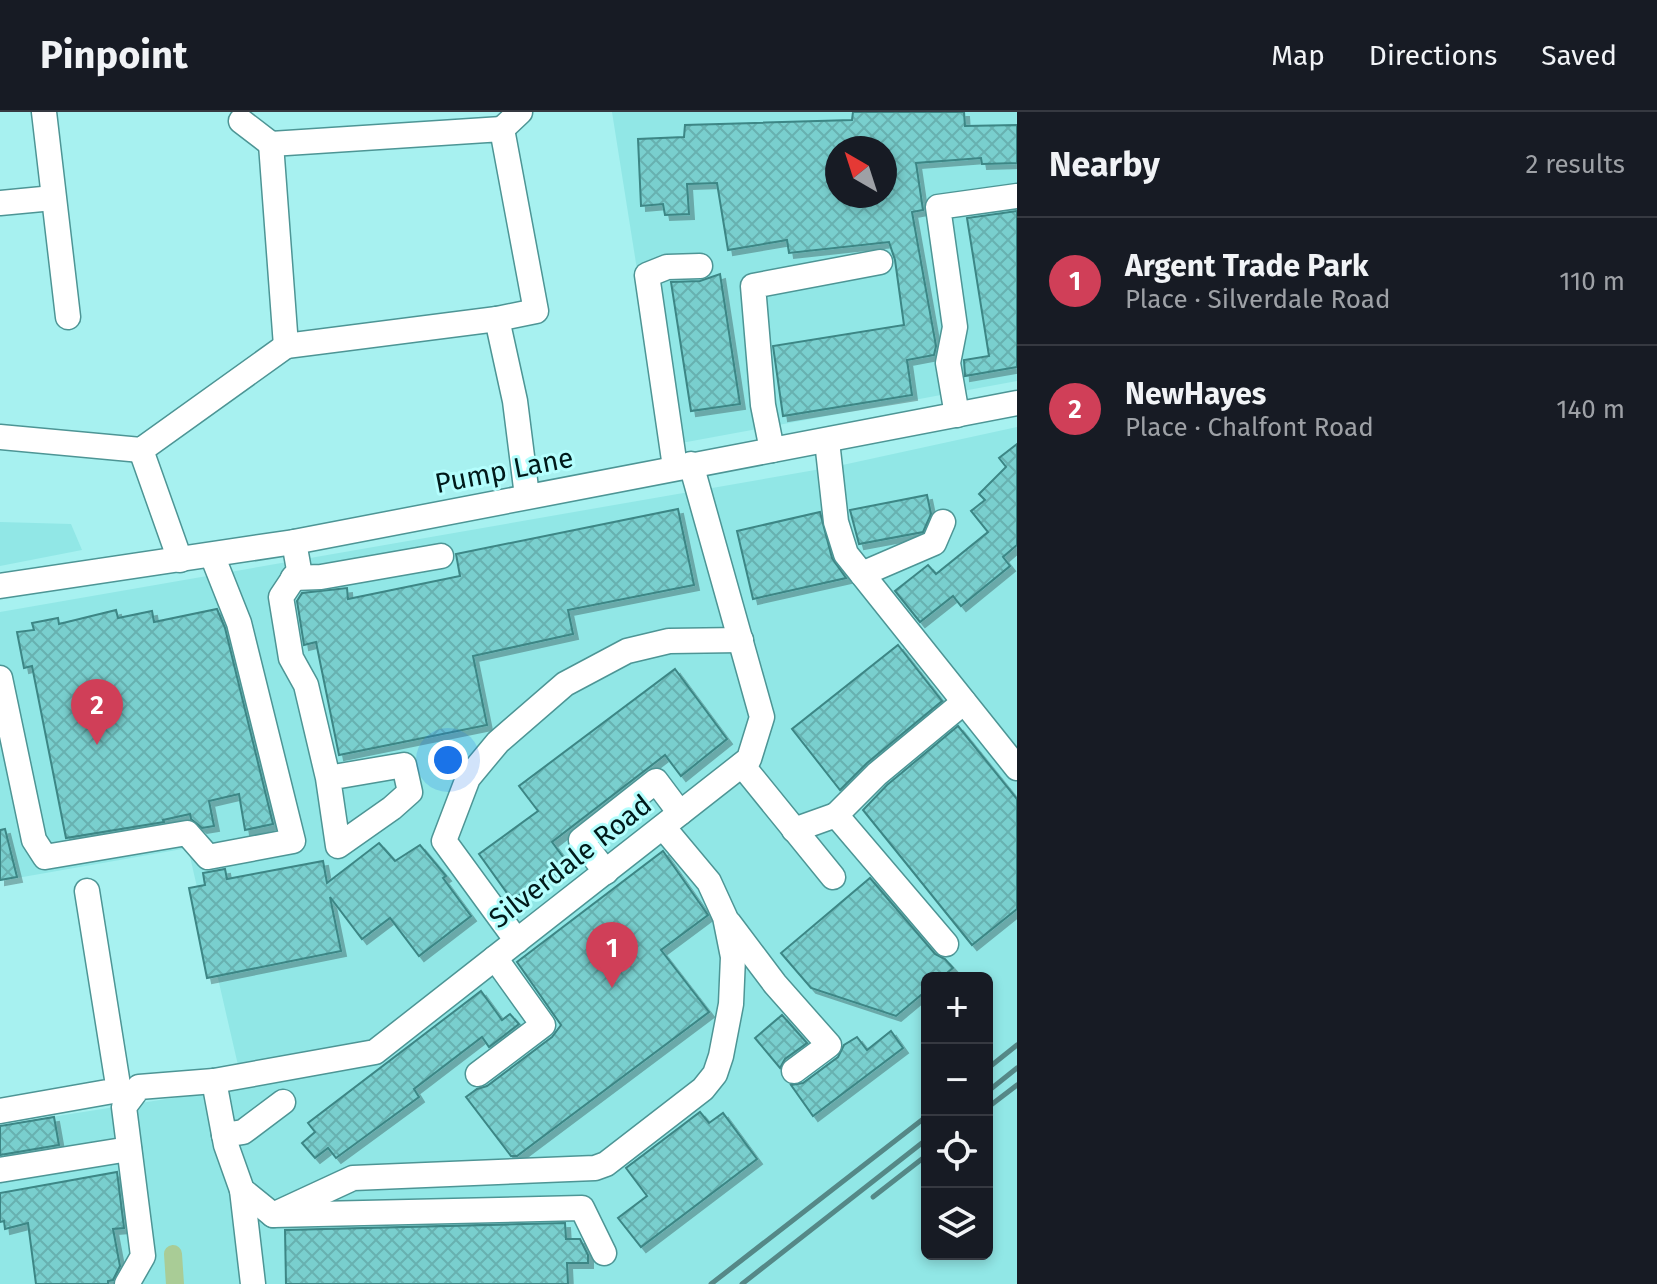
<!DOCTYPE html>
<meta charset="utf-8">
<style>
:root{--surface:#171b24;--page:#20242c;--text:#f1f3f6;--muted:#9ea1a6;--line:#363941;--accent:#d03f58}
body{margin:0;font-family:"Fira Sans",sans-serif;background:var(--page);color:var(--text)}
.controls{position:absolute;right:24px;bottom:24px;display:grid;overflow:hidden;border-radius:12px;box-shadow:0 4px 12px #0003}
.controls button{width:72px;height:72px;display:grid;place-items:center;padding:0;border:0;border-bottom:2px solid var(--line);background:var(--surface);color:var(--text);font:40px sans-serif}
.compass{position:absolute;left:825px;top:24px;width:72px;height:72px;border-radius:50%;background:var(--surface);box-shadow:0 4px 12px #0003;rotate:321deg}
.you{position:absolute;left:448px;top:648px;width:28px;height:28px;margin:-20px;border:6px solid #fff;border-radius:50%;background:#1a73e8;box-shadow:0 0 0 12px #1a73e833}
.badge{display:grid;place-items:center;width:52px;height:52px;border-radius:50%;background:var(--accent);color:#fff;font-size:26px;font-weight:700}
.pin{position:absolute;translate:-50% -66px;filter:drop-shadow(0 2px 4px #0008)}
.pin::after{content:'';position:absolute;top:42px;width:28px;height:24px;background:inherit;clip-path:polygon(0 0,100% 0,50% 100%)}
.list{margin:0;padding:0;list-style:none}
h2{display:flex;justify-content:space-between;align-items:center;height:104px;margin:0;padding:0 32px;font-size:34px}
h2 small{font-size:26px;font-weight:400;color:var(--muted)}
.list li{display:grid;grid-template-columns:52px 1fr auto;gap:24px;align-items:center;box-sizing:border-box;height:128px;padding:0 32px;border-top:2px solid var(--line)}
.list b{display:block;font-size:30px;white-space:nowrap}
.list p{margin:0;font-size:26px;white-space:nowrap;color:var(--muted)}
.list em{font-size:26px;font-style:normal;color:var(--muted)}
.icon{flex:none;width:44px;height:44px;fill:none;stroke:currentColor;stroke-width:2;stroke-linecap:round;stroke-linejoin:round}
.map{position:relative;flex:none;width:1017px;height:1172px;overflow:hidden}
header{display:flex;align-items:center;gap:48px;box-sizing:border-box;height:112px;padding:0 40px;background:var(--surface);border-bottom:2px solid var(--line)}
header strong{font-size:38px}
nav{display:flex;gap:44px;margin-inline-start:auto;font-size:28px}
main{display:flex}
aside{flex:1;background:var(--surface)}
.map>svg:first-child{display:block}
.built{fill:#91e7e6;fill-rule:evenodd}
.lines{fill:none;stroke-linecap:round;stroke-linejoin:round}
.canal{stroke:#a9cc96;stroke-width:18}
.building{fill:url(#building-cross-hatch);stroke:#3c8685;stroke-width:2;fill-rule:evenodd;filter:url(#shadow)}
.minor-casing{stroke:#4d9595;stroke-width:27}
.minor{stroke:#fff;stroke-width:24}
.rail{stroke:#558887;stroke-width:5}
.labels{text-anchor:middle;stroke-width:6;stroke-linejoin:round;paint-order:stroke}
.street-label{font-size:28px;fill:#001a1a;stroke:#b4fefd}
</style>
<header>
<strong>Pinpoint</strong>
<nav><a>Map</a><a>Directions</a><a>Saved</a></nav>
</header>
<main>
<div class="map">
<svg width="1017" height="1172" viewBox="0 0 1017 1172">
<defs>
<pattern id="building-cross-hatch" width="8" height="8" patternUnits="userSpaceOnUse" patternTransform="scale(2)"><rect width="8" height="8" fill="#79cfce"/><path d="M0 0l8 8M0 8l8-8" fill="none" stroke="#67b1b0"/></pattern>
<filter id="shadow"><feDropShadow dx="5" dy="5" stdDeviation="0" flood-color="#0004"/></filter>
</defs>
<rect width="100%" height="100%" fill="#a7f1f0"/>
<!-- built -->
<g class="built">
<path d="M612,0H1017V269L665,334ZM837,36H885V84H837Z"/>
<path d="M1017,315V1172H0V1013L243,975L188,736L0,769V500L838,354ZM927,866H987V1142H927Z"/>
<path d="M0,410L71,412L82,438L0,454Z"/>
</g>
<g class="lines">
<!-- canal -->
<path class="canal" d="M173,1142L175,1172"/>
</g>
<!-- building -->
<g class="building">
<path d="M853,0H964L965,14L1017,13V51L982,52L981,46L916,51L923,98L912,100L936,234L934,243L907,248L912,283L783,304L773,234L904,213L895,148L889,130L789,141L787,128L728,138L717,71L687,72L689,102L665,103L663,92L641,94L638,27L684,25L685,13L852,8ZM837,36H885V84H837Z"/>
<path d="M1017,99V255L965,264L964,248L989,244L967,106Z"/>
<path d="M720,162L740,292L691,299L671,170L700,169Z"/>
<path d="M1017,332V433L1003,445L1010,454L961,494L953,484L920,510L895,479L928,453L936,462L988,420L971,399L985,388L979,382L1006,355L999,346Z"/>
<path d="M927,383L931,402L923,420L859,432L850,398Z"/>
<path d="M678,397L694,473L568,498L573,522L473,544L487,613L339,643L316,530L304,533L297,489L302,481L347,476L348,487L460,464L456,442Z"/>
<path d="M820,400L832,446L846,466L753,487L737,419Z"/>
<path d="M217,497L225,516L273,712L245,718L239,682L209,689L214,714L202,716L191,707L190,702L163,708L164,710L66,726L32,554L24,556L17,520L34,518L32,511L58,506L59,512L116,498L118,506L152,499L154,510Z"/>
<path d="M898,533L942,589L867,651L840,678L792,617Z"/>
<path d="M675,557L727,627L681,664L665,643L552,730L566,749L512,788L479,742L538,699L519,674Z"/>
<path d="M958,614L1017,687V797L972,833L863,698L887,673Z"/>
<path d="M5,717L17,765L0,768V718Z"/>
<path d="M379,731L395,749L420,733L446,764L443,766L471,804L419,844L390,806L362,827L330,785L341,839L207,866L189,776L205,773L203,761L225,757L227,767L323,749L327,771Z"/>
<path d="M663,739L708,803L661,838L709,900L517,1044H511L466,985L477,977L487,974L552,925L561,913L517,850Z"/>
<path d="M870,766L935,842L945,847L953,856L941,866H927V878L896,904L811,876L781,841Z"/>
<path d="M481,879L502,908L510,902L519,912L489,935L482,925L414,977L419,985L336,1046L328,1036L315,1046L302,1031L315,1020L308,1011Z"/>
<path d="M782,903L807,931L785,947L780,956L755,926Z"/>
<path d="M891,919L903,936L813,1004L791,973L803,971L838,945L844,933L857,925L867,938Z"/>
<path d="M700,1000L709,1011L723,1001L757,1047L641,1135L618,1106L647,1084L626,1056Z"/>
<path d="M54,1005L59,1033L0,1043V1014Z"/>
<path d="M117,1060L124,1116L113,1117L120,1154L113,1168L108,1169V1172H36L28,1111L5,1117L4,1109L0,1110V1081Z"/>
<path d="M565,1111L566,1127H580L588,1143V1151H567L568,1172H286L285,1118Z"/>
</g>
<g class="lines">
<defs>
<g id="minor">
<path d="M44,0L68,205"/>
<path d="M241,9L271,32"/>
<path d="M502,17L536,199L497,207L286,234L271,32Z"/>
<path d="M502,17L520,0"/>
<path d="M0,91L53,86"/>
<path d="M497,207L515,289L527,384"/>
<path d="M957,303L948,251L955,215L938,95L1017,84"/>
<path d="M0,325L141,338L286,234"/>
<path d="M827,329L836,410L846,442L1017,656"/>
<path d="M141,338L180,448"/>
<path d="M772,338L763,293L753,174L880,150"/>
<path d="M675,355L647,163L667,155L700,154"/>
<path d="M294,430L299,458L281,485L291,546L306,573L328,666L338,734L392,696L410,680L404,653L328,666"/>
<path d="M862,462L934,431L943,410"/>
<path d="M293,466L321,465L441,444"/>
<path d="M0,474L294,430L1017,291"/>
<path d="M0,566L34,728L45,745L187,721L208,745L293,729L239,511L212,443"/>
<path d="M742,653L833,765"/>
<path d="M836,703L877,662L964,590"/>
<path d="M794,718L836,703L946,832"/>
<path d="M606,760L581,728L656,669L680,701"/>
<path d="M729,811L775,872L829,933L794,959"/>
<path d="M517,829L444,729L468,666L498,630L565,572L627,539L669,529L741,528"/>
<path d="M478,962L543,913L495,846"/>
<path d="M214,969L226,1033L242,1078L273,1103L582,1096L604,1141"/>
<path d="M0,999L113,979L118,973L87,779"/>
<path d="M224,1023L243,1020L283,990"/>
<path d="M0,1058L129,1037"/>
<path d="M242,1078L253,1172"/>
<path d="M273,1103L353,1066L595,1056L606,1052L703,977L715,962L721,944L731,892L733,845L725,805L709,770L663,715"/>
<path d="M127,1172L143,1144L124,995L139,975L214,969L375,940L749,647L762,605L691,352"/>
</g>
</defs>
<!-- minor casing -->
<use href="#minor" class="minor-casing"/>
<!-- minor -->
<use href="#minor" class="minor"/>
<!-- rail -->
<g class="rail">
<path d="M987,957L1017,933"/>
<path d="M987,980L1017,956"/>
<path d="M987,996L1017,973"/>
<path d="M873,1085L927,1043"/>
<path d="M711,1172L927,1004"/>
<path d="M742,1172L927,1027"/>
</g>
</g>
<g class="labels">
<!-- street labels -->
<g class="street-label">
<text transform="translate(504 358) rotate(-11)" y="10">Pump Lane</text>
<text transform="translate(570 749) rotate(-38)" y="10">Silverdale Road</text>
</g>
</g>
</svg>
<div class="controls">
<button>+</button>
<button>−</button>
<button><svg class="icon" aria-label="locate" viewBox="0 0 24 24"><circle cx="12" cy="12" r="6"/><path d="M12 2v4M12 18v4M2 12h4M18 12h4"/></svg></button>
<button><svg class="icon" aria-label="layers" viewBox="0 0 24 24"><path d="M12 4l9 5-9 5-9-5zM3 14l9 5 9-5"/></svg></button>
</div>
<svg class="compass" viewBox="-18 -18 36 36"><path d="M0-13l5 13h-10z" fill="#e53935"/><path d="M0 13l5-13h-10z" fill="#9ea1a6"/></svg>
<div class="you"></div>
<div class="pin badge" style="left:612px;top:876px">1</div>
<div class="pin badge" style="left:97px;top:633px">2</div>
</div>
<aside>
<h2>Nearby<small>2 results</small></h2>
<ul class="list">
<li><span class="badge">1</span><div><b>Argent Trade Park</b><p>Place · Silverdale Road</p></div><em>110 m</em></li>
<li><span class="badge">2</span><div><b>NewHayes</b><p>Place · Chalfont Road</p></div><em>140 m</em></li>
</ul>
</aside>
</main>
